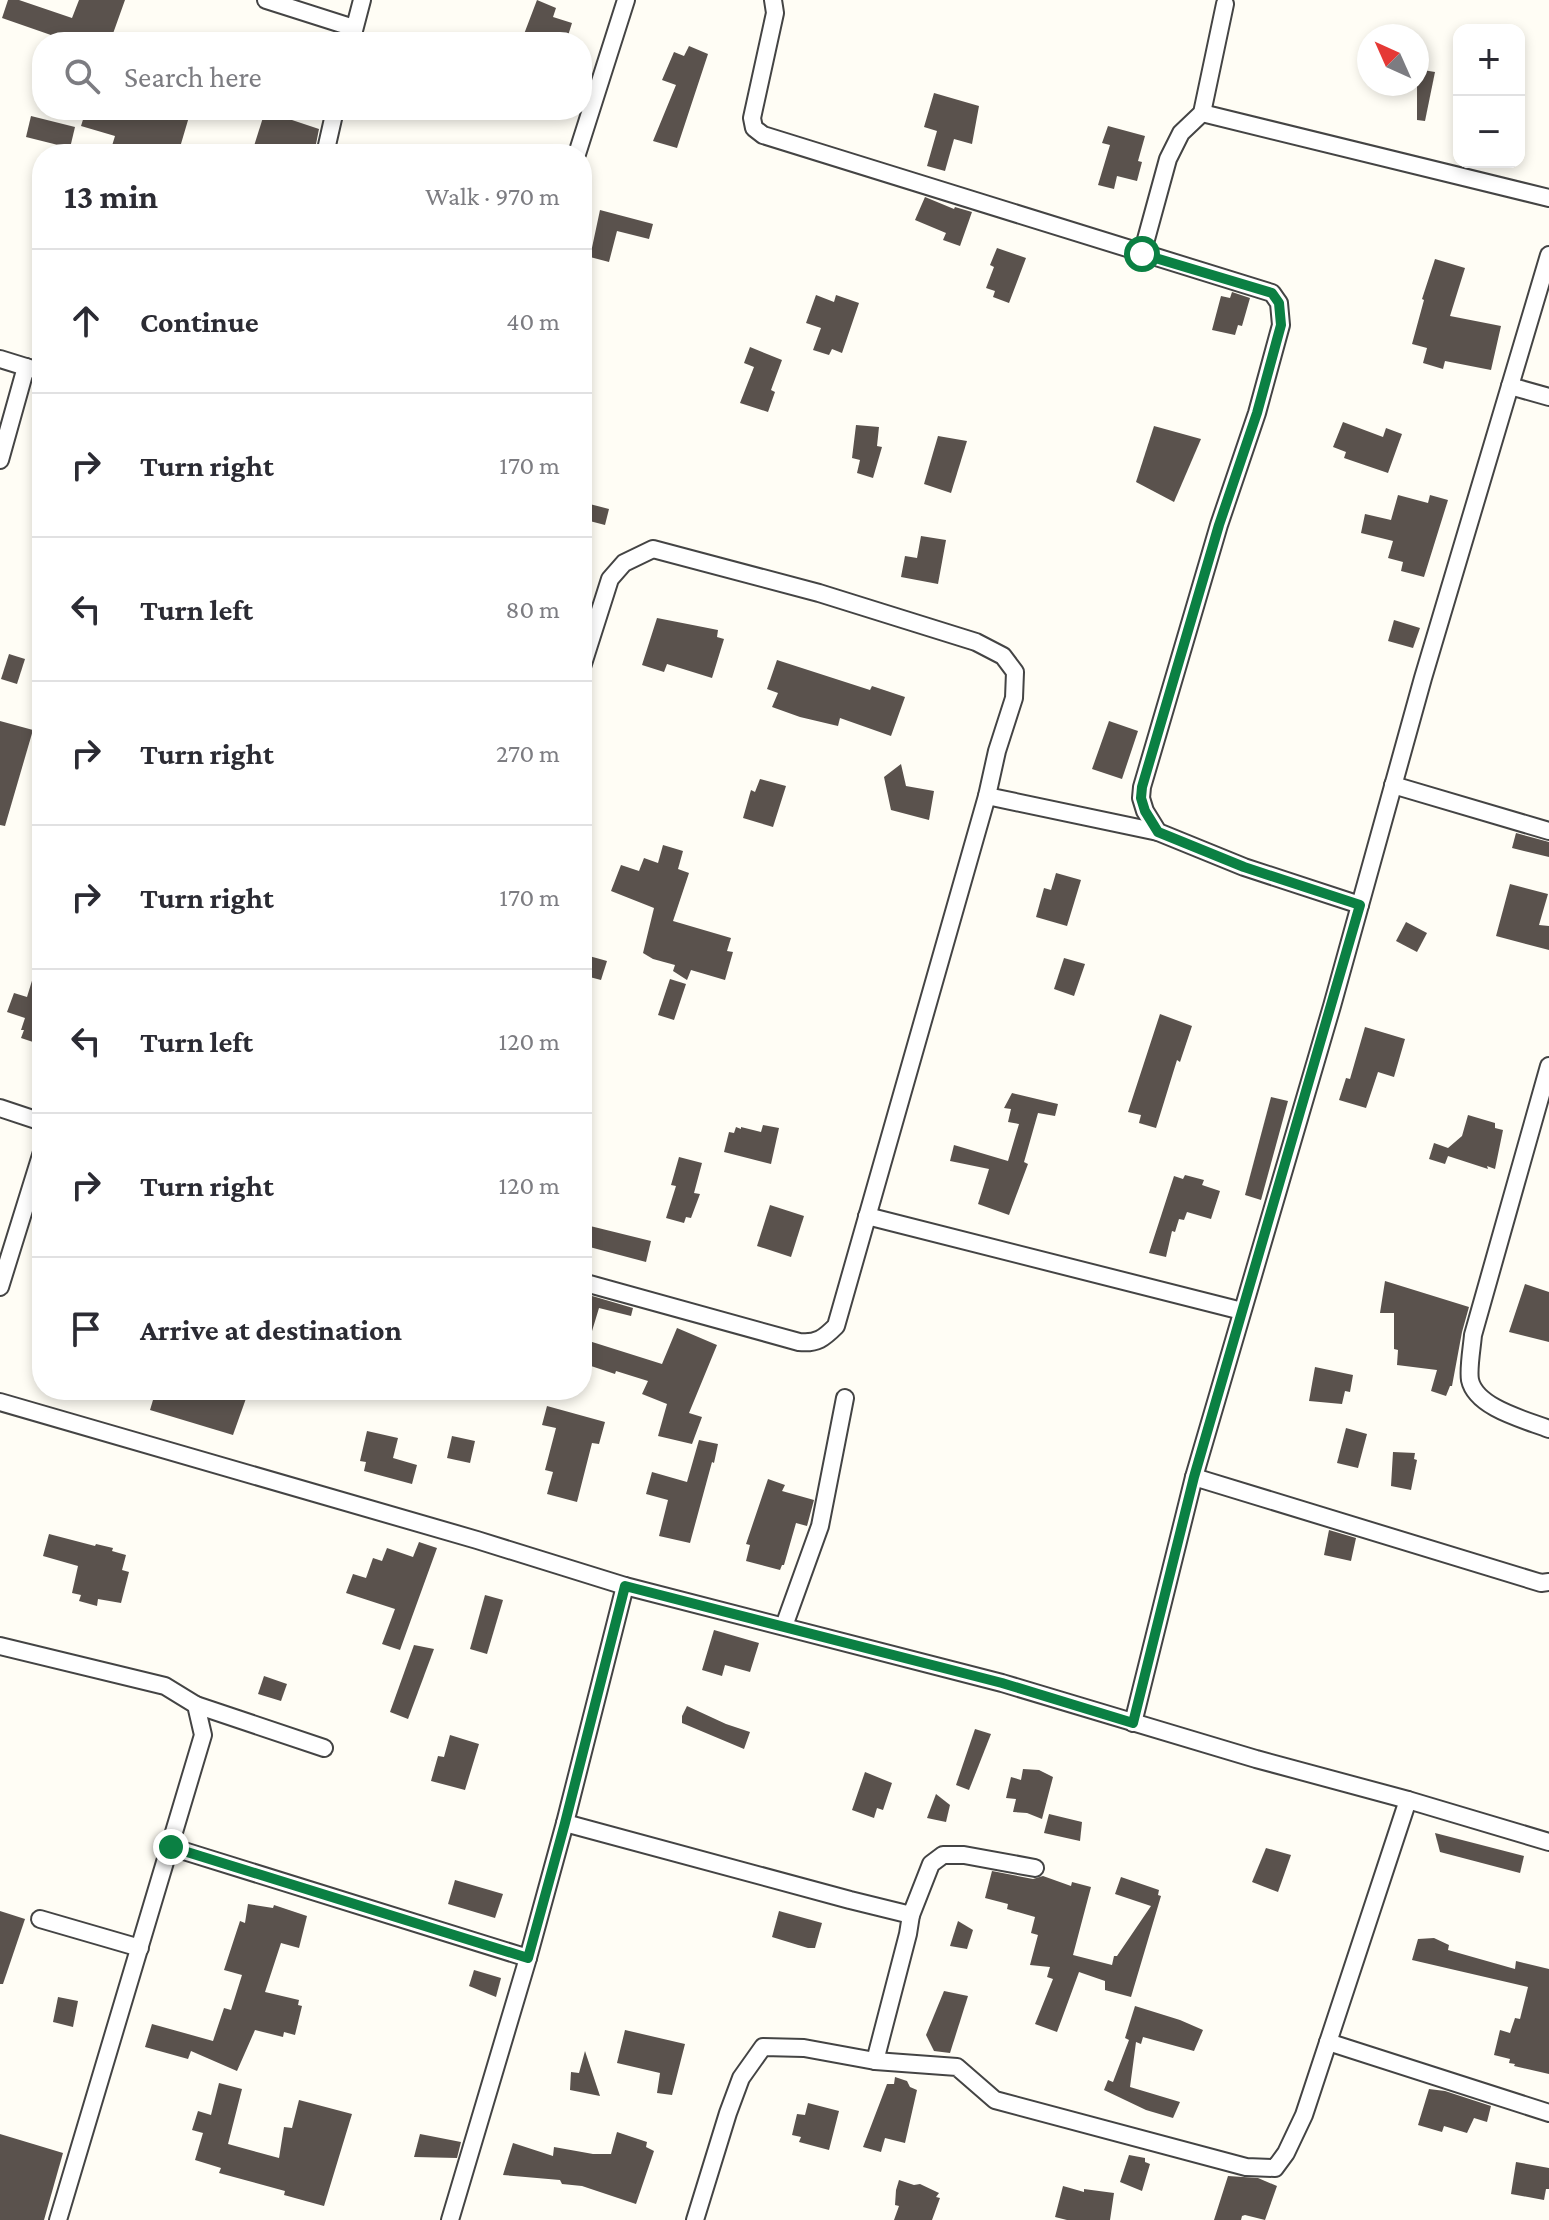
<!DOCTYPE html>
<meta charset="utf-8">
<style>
:root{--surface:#fff;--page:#f7f7f7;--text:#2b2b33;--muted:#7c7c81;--line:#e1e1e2}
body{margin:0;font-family:"Crimson Pro",serif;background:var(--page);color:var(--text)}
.controls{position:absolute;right:24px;top:24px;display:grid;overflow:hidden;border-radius:16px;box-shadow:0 4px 12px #0003}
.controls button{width:72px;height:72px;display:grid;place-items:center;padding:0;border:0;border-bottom:2px solid var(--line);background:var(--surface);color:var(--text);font:40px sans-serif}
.compass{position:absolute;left:1357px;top:24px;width:72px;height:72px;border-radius:50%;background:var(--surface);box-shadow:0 4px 12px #0003;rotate:315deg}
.stop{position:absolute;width:24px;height:24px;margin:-18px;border:6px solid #0b8043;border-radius:50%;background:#fff}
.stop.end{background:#0b8043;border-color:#fff;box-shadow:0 2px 8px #0008}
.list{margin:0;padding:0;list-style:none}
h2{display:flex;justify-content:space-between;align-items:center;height:104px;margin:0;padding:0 32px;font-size:34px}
h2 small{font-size:26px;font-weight:400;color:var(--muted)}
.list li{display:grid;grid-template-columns:52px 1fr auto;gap:24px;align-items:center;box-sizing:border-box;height:144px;padding:0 32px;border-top:2px solid var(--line)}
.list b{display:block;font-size:30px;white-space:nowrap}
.list em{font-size:26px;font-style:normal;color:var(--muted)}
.icon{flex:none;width:44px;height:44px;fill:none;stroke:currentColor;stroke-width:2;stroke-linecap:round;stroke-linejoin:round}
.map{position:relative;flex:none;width:1549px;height:2220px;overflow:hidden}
.search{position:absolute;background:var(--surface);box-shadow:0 4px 12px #0003;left:32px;top:32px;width:560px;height:88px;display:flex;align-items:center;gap:20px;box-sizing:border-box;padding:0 28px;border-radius:32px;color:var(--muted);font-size:30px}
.panel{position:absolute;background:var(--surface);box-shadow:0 4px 12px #0003;left:32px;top:144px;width:560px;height:1256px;border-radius:32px}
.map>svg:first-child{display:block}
.building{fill:#5a524d}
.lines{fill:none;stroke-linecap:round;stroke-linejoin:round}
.minor-casing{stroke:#444;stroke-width:20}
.minor{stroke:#fff;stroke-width:16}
.route{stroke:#0b8043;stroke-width:10}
</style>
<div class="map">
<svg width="1549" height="2220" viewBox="0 0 1549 2220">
<rect width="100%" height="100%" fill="#fffdf5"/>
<!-- building -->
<g class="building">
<path d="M8,0H19L72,18L79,0H125L110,42H71L2,18Z"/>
<path d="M537,0L556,8L553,17L572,23L566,42L551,37L550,42H521Z"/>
<path d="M689,46L708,54L677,148L653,141L676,85L662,80L674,52L684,56Z"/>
<path d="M1417,69L1435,72L1425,121L1417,120Z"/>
<path d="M934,93L979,106L972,144L954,139L945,171L927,166L937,131L924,127Z"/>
<path d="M86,110H191L178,154L151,146L149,154H130L111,149L115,136L81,126Z"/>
<path d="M265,111L319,129L314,154H280L254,146Z"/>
<path d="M31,116L75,127L70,148L26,137Z"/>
<path d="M1108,126L1145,136L1138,161L1142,162L1137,181L1117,176L1114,189L1098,185L1110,145L1102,143Z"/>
<path d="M925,197L954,209L955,207L972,212L960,246L943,240L946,233L915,220Z"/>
<path d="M600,210L653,224L649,239L617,231L609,262L590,257Z"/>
<path d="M997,248L1026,258L1009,303L993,297L995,291L986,288L994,267L990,265Z"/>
<path d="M1435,259L1465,268L1450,316L1501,326L1491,370L1445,361L1443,369L1423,363L1427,348L1412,344L1424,300L1422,299Z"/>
<path d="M1232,292L1250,298L1242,326L1238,325L1235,335L1212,330L1221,296L1230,298Z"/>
<path d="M816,295L834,302L836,295L859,303L842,353L832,349L829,355L813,350L821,328L806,323Z"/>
<path d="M750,347L782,360L771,390L775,392L768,412L740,403L754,367L744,363Z"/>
<path d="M1343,422L1383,437L1386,428L1402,434L1388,473L1344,458L1346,452L1333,447Z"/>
<path d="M856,425L879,427L877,446L882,447L873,478L857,473L860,460L852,458Z"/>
<path d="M1154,426L1201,439L1174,502L1136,482Z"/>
<path d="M938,436L967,441L951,493L924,484Z"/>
<path d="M1398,495L1428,503L1430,495L1448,500L1424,577L1401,571L1403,562L1388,558L1393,541L1361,533L1365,514L1391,520Z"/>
<path d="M582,502L609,509L605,525L582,519Z"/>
<path d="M921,536L946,540L938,584L901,577L905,556L917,558Z"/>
<path d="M657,618L718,630L717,637L724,639L712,678L667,664L664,672L642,665Z"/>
<path d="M1394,620L1420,628L1413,648L1388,641Z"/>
<path d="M9,654L25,659L17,684L1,679Z"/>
<path d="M777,660L870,690L872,686L905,697L891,736L840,718L838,726L800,717L772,707L778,693L767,689Z"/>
<path d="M0,721L33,730L5,826L0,825Z"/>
<path d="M1109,721L1138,731L1122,779L1092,769Z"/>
<path d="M901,764L906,786L934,791L929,820L891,810L884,777Z"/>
<path d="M760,779L786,786L773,827L743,818L751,790L755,792Z"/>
<path d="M1516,833L1549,842V857L1512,848Z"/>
<path d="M663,845L683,851L678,869L689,873L673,921L731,938L727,951L733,952L725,980L691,970L687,980L673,971L675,965L653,959L643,953L654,908L611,891L621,865L639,871L644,858L658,863Z"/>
<path d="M1056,873L1081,880L1067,926L1036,917L1044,888L1051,890Z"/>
<path d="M1510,884L1548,894L1539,925L1549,926V950L1496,936Z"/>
<path d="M1406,922L1427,933L1417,952L1396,941Z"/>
<path d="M582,954L607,961L601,980L582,975Z"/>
<path d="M1064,958L1085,964L1074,996L1054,989Z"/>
<path d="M38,961L42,962V1045L21,1038L24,1030H21L25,1018L7,1012L14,993L27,997Z"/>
<path d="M670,979L686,984L674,1020L658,1015Z"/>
<path d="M1160,1014L1192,1026L1180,1062L1177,1060L1156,1128L1139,1123L1141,1115L1128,1112Z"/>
<path d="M1365,1027L1405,1039L1394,1077L1378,1072L1366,1108L1339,1100L1346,1078L1350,1079Z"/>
<path d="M1012,1093L1058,1104L1055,1116L1038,1113L1024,1162L1028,1164L1009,1215L978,1204L989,1169L950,1161L954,1145L1008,1161L1019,1124L1008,1122L1011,1109L1004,1108Z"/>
<path d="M1271,1097L1288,1101L1261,1200L1245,1195Z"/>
<path d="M1468,1115L1495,1123V1128L1503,1130L1495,1169L1487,1166L1488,1169L1448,1156L1445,1164L1429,1159L1434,1143L1448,1148L1462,1136Z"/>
<path d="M763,1125L779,1128L771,1164L724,1152L729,1132L734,1133L736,1127L741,1129V1127L761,1132Z"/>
<path d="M679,1157L702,1163L694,1193L700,1194L691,1218L686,1217L684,1223L666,1218L676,1186L671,1185Z"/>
<path d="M1185,1175L1204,1180L1202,1185L1220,1191L1211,1219L1187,1212L1184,1220L1179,1219L1175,1232L1172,1231L1166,1257L1149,1253L1174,1176L1183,1179Z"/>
<path d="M770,1205L804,1216L791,1257L757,1246Z"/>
<path d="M582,1224L651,1241L646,1262L582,1245Z"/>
<path d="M1385,1281L1469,1307L1462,1332L1452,1386H1450L1446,1396L1431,1391L1437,1370L1397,1365L1398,1350L1394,1349V1313H1380Z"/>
<path d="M1525,1284L1549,1292V1342L1509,1332Z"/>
<path d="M582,1293L633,1308L631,1316L599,1308L589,1341L662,1364L677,1328L717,1345L689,1413L702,1417L692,1444L658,1436L667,1404L642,1394L648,1381L616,1371L615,1374L582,1363Z"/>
<path d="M1315,1367L1353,1375L1350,1392L1345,1391L1342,1404L1309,1401Z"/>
<path d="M156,1390H249L233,1435L150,1410Z"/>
<path d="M547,1406L605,1422L599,1444L592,1443L577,1502L547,1494L553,1472L545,1470L556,1428L542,1425Z"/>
<path d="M1346,1428L1367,1434L1358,1468L1337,1463Z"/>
<path d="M367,1431L398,1438L393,1458L417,1465L412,1484L364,1471L366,1462L360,1461Z"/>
<path d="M452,1436L475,1441L470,1463L447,1458Z"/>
<path d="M699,1440L718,1444L714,1463L712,1462L690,1543L659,1536L668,1500L646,1494L652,1472L687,1482Z"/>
<path d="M1393,1452L1415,1453L1414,1459L1417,1460L1411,1490L1391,1486Z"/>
<path d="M768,1479L785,1485L782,1491L814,1500L807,1526L796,1523L784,1565H782L780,1570L746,1561L750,1545L746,1544Z"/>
<path d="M1329,1530L1356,1538L1351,1561L1324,1555Z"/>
<path d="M49,1534L95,1546L96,1544L113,1548L112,1551L126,1555L122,1570L129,1572L121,1603L98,1599L97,1606L79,1601L81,1595L72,1593L78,1566L43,1556Z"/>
<path d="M419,1542L437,1548L400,1650L382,1644L395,1609L346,1593L353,1574L366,1578L373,1558L382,1561L387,1548L413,1557Z"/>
<path d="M485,1595L503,1600L487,1654L470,1649Z"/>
<path d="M714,1630L759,1643L750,1672L725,1665L722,1676L702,1670Z"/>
<path d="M414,1645L434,1649L408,1719L390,1712Z"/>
<path d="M264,1676L287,1684L281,1701L258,1694Z"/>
<path d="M687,1706L726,1724L750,1732L744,1749L682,1723V1716Z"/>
<path d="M975,1729L991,1734L969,1790L956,1785Z"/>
<path d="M450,1735L479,1744L465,1790L431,1781L438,1756L444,1757Z"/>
<path d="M1023,1769L1039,1770L1053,1777L1042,1819L1027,1813L1013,1812L1016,1799L1006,1798L1011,1777L1021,1780Z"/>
<path d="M865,1772L892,1783L883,1810L877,1808L874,1818L852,1810Z"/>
<path d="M936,1794L950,1805L946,1822L927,1818Z"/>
<path d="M1049,1814L1082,1822L1080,1841L1044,1833Z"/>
<path d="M1435,1833L1524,1856L1520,1873L1440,1852Z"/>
<path d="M1266,1848L1291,1855L1278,1892L1252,1882Z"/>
<path d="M992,1871L1033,1879L1043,1876L1071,1886L1072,1882L1091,1887L1073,1955L1112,1965L1114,1956H1117L1151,1906L1115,1894L1121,1877L1159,1890L1158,1895L1161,1896L1131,1997L1105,1990V1981L1079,1972L1057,2032L1035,2024L1053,1979L1047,1977L1050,1967L1030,1965L1038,1935L1031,1933L1035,1917L1007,1909L1008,1904L985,1898Z"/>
<path d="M455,1880L503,1894L495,1918L448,1904Z"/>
<path d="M248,1904L273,1908L274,1905L307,1916L299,1948L281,1943L265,1992L299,2000L298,2005L302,2006L295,2035L284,2032L283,2037L255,2030L237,2071L191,2051L188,2059L145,2047L152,2024L213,2041L224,2008L231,2010L242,1975L224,1970L240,1921L245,1923Z"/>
<path d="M0,1911L25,1919L3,1984H0Z"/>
<path d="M779,1911L822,1923L815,1948H808L772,1937Z"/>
<path d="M958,1921L973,1930L967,1949L950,1946Z"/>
<path d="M1434,1938L1449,1945L1448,1950L1515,1969L1516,1961L1549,1969V2074L1514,2066L1515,2064L1509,2063L1510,2059L1494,2055L1500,2030L1510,2033L1515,2018L1520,2019L1528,1987L1412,1960L1418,1939Z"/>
<path d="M474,1970L501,1978L496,1997L469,1986Z"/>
<path d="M944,1991L968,1996L950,2053L934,2051L926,2035Z"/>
<path d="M58,1997L78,2001L73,2027L53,2022Z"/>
<path d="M1135,2006L1180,2020L1203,2030L1194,2051L1143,2037L1141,2044L1136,2042L1130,2087L1180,2102L1173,2118L1146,2110L1104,2090L1108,2080L1113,2082L1129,2040L1125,2038Z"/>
<path d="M625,2030L685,2044L672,2095L657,2093L660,2073L617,2063Z"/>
<path d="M585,2051L600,2096L570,2090L571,2072L579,2073Z"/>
<path d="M895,2077L907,2081L910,2087L917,2090L905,2143L885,2138L881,2152L863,2147L887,2084H894Z"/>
<path d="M219,2083L242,2089L228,2144L279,2158L284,2127L292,2128L299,2100L352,2114L324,2206L284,2195L285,2191L219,2173L221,2168L195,2160L203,2133L192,2130L198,2111L211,2115Z"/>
<path d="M1429,2089L1445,2091L1491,2106L1487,2122L1474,2118L1467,2133L1444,2126L1442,2132L1418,2125Z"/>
<path d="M808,2103L839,2111L829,2150L799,2142L801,2137L792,2135L797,2114L805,2115Z"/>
<path d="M617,2132L647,2142L646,2147L654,2151L636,2204L582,2186L562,2184L560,2180L503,2175L513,2143L553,2156L554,2147L593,2154H611Z"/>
<path d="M0,2134L63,2153L44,2220H0Z"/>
<path d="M420,2134L461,2142L457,2158L414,2157Z"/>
<path d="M1129,2155L1145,2158V2162L1150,2164L1142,2191L1120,2182Z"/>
<path d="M1516,2162L1549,2168V2189H1546L1544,2200L1511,2194Z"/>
<path d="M1228,2176L1258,2178L1277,2186L1265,2220L1245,2215L1242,2216L1241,2220H1214Z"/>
<path d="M899,2180L914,2185L920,2184L939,2193L936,2197L940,2198L932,2220H894L899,2206L895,2205L896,2190Z"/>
<path d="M1063,2186L1084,2192V2189L1114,2193L1110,2220H1067L1055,2217Z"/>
</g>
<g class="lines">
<defs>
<g id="minor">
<path d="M266,0L354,28"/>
<path d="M773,0L775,13L752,118L754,128L763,135L1272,293L1279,303L1281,325L1257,413L1219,525L1142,787L1141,798L1145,811L1158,832L1244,867L1360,905"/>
<path d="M351,42L362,0"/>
<path d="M1202,113L1549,198"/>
<path d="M325,154L335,110"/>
<path d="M577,154L626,0"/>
<path d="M1142,254L1168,159L1181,133L1202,113L1225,4"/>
<path d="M1549,255L1510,386L1549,397"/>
<path d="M0,359L42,372"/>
<path d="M0,460L26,367"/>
<path d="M582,667L610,579L624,563L653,549L819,593L976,642L1003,656L1015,672L1014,698L997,751L987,796L1158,832"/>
<path d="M1393,785L1549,831"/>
<path d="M1549,1066L1473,1335C1472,1347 1468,1369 1470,1380C1476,1408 1526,1420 1549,1429"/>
<path d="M0,1108L42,1122"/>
<path d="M867,1216L1242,1311"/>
<path d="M582,1282L799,1342C817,1344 824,1338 836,1326L987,796"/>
<path d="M0,1287L42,1152"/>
<path d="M0,1402L477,1540L625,1586L1002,1683L1256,1759L1408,1800L1549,1842"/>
<path d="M1194,1477L1541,1583L1549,1582"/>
<path d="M784,1626L820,1526L845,1398"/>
<path d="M0,1646L165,1686L196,1705L203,1735L58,2220"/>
<path d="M196,1705L324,1748"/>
<path d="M1133,1723L1194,1477L1332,1006L1423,678L1510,386"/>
<path d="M565,1823L850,1900L911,1915L908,1934L875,2061"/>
<path d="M171,1847L528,1958"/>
<path d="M911,1915L931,1864L943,1855H964L1035,1868"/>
<path d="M40,1919L140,1948"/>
<path d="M1328,2042L1549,2113"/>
<path d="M450,2220L528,1958L565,1823L625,1586"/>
<path d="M695,2220L728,2113L741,2078L763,2047L804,2048L875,2061L957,2067L995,2100L1246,2167L1275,2168L1286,2153L1304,2115L1408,1800"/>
</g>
</defs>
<!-- minor casing -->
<use href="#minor" class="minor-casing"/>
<!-- minor -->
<use href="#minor" class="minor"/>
</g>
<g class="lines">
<!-- route -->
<path class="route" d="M171,1847L528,1958L565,1823L625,1586L1002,1683L1133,1723L1194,1477L1360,905L1244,867L1158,832L1145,811L1141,798L1142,787L1219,525L1257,413L1281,325L1279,303L1272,293L1142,254"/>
</g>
</svg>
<div class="controls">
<button>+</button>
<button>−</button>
</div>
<svg class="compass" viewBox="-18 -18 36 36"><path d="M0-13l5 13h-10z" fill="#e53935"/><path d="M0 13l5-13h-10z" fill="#7c7c81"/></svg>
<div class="stop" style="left:1142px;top:254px"></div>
<div class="stop end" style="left:171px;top:1847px"></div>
<div class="search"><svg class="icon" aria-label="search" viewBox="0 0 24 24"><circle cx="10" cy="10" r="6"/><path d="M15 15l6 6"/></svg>Search here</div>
<section class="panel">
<h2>13 min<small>Walk · 970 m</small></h2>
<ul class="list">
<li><svg class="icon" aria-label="ahead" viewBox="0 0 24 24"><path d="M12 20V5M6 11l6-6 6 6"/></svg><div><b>Continue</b></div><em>40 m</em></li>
<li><svg class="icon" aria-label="right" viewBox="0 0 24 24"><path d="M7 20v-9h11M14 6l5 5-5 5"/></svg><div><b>Turn right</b></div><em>170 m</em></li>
<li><svg class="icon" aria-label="left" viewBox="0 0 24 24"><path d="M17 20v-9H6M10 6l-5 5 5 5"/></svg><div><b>Turn left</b></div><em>80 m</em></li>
<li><svg class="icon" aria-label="right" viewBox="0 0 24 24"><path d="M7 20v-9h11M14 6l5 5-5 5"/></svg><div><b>Turn right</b></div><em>270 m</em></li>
<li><svg class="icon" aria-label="right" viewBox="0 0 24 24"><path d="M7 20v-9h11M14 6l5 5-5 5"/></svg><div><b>Turn right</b></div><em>170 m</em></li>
<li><svg class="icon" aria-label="left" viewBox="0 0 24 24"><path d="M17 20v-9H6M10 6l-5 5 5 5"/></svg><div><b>Turn left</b></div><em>120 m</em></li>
<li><svg class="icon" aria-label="right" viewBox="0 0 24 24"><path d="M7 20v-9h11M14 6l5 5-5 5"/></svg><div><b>Turn right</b></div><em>120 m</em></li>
<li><svg class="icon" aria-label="arrive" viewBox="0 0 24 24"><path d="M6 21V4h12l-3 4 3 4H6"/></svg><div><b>Arrive at destination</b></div></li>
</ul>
</section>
</div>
